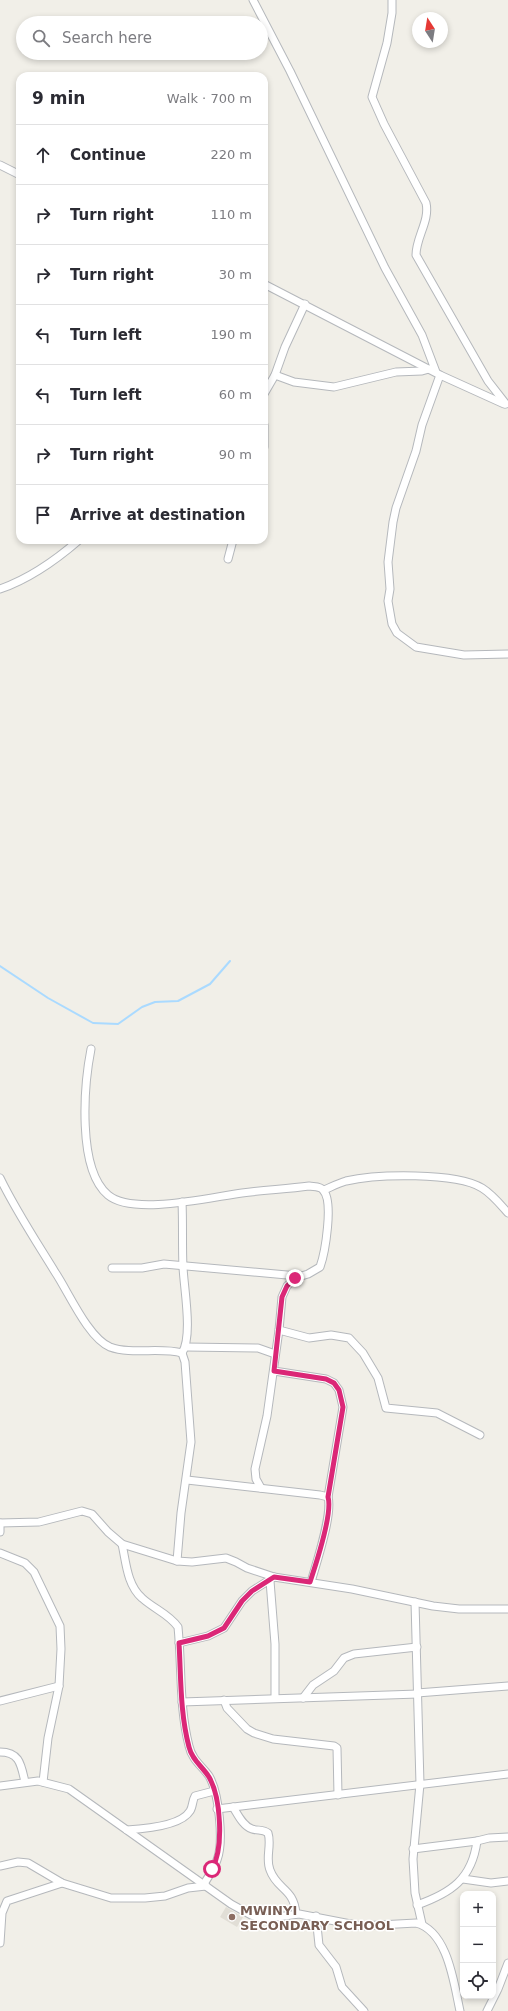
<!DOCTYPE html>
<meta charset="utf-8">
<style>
:root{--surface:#fff;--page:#f2f2f3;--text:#2b2b33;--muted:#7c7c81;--line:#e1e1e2}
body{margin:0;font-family:"DejaVu Sans",sans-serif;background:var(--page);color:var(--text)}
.controls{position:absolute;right:12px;bottom:12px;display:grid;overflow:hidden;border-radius:8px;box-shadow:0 2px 6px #0003}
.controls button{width:36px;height:36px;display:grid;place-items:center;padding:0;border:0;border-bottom:1px solid var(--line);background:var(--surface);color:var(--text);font:20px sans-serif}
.compass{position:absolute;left:412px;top:12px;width:36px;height:36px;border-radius:50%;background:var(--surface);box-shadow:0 2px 6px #0003;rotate:348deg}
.stop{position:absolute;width:12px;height:12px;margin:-9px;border:3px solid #db2777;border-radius:50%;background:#fff}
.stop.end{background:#db2777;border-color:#fff;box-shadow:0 1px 4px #0008}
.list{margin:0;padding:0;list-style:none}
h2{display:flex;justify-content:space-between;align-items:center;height:52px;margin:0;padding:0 16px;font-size:17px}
h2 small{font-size:13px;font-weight:400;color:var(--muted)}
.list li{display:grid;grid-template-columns:26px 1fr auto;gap:12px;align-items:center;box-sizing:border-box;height:60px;padding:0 16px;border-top:1px solid var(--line)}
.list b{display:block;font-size:15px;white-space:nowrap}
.list em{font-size:13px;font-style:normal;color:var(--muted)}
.icon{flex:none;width:22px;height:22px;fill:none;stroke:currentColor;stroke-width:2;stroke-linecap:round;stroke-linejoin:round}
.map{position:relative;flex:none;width:508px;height:2011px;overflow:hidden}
.search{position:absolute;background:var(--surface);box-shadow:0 2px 6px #0003;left:16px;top:16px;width:252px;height:44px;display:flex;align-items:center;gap:10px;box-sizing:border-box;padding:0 14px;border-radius:22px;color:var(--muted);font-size:15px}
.panel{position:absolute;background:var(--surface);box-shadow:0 2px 6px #0003;left:16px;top:72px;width:252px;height:472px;border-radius:12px}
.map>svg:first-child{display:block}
.education{fill:#e1ded6}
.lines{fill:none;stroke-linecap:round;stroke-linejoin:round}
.stream{stroke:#aadaff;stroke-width:2}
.minor-casing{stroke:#b5b8bc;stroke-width:9}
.minor{stroke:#fff;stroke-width:7}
.route{stroke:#db2777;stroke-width:5}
.education-dot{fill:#8d6e63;stroke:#fff;stroke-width:1.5}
.labels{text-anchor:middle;stroke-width:3;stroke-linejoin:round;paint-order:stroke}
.education-label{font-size:13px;font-weight:bold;fill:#785e54;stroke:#fff;text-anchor:start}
</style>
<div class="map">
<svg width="508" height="2011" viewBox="0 0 508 2011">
<rect width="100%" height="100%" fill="#f1efe8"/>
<!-- education -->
<path class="education" d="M226,1907L243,1917L237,1927L220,1917Z"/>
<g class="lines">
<!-- stream -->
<path class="stream" d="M0,966L48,998L93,1023L118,1024L142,1007L155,1002L178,1001L210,984L230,961"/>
<defs>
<g id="minor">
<path d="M253,0L290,71L385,268L422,335L436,372"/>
<path d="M392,0V13L387,43L372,97L384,124L426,203C430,221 416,237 416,255L488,381L506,404"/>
<path d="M0,165L20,175"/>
<path d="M264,284L440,375L504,404"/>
<path d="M275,375L294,382L334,387L396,372L422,371L429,369"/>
<path d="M440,375L422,425L416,451L396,508L393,522L388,562L390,589L388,601L392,624L397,633L416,647L464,655L508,654"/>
<path d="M264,394L275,375L285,347L305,304"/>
<path d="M264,425V447"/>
<path d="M228,559L233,540"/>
<path d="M0,589C29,579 56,560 79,540"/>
<path d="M91,1049C84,1085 77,1169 108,1195C133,1216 211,1197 242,1193C264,1190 287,1189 309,1186C314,1187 320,1186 323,1190C334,1201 325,1253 320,1267L308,1274L295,1278L287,1286L282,1297L279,1330L267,1416L255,1469L256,1479L261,1488"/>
<path d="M0,1178C16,1211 36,1241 55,1272C68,1291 88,1338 110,1347C132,1355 159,1347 182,1353"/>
<path d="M324,1190C331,1187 339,1183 346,1181C376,1174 456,1172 482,1188C492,1194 500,1204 508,1213"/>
<path d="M112,1268H142L164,1264L298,1276"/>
<path d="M279,1330L309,1338L331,1335L349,1338L363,1353L378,1378L386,1408L437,1413L480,1435"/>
<path d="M186,1347L258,1348L275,1354"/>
<path d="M182,1353C193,1336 184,1289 183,1267C182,1246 183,1224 182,1202"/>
<path d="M274,1371L326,1379L334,1383L339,1390L343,1407L328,1497"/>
<path d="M187,1480L320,1495L328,1497C333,1514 316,1564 311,1582"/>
<path d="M0,1523L39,1522L82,1511L92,1514L108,1532L122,1544L177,1561L192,1562L226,1558L236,1562L247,1568L274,1577L352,1589L433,1606L459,1609H508"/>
<path d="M0,1532V1523"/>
<path d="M122,1544C126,1562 127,1585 142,1598C154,1609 169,1614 178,1627C182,1667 179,1707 189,1746C192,1760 202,1766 209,1776C219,1793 224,1842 217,1860C214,1869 208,1877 204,1884"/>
<path d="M0,1553L25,1563L34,1572L60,1626L61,1649L59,1686L48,1738L43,1782"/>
<path d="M177,1561L181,1513L191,1442L185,1362L182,1353"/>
<path d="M270,1581L275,1644V1698"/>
<path d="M415,1602L420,1784L413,1859L415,1893L422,1924"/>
<path d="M179,1643L208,1636L224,1628L242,1601L252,1591L274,1577"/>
<path d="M417,1693L508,1686"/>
<path d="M303,1698L313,1685L334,1671L344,1658L354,1654L417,1647"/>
<path d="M224,1700L227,1708L247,1729L254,1733L273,1739L334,1746L337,1748L338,1795"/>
<path d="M0,1701L59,1686"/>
<path d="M182,1702L418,1694"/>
<path d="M0,1752C20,1752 21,1765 25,1782"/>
<path d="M0,1786L38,1781L69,1789L231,1904L251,1915L262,1919L299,1914L361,1926L416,1923C448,1931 454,1984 460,2011"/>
<path d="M233,1807C238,1815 243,1826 252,1829C258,1831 263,1829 268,1833C272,1845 265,1858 270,1870C277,1890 294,1888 296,1914"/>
<path d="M217,1809L508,1774"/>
<path d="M127,1830C143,1829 181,1826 190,1811C193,1807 192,1801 195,1796L214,1791"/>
<path d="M413,1849L477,1841L489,1838L508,1837"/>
<path d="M0,1866L18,1862L28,1863L62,1883L111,1898H145L165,1896L188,1888L206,1886"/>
<path d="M463,1879L491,1883L508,1881"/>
<path d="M417,1905C451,1893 472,1879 477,1841"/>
<path d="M316,1916L319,1945L336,1967L342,1987L364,2011"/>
<path d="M0,1943L2,1913L7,1901L62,1883"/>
<path d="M487,2011L498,1989L508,1963"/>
</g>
</defs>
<!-- minor casing -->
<use href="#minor" class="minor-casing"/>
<!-- minor -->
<use href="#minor" class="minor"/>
</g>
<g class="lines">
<!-- route -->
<path class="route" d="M212,1869C224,1848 221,1798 209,1777C202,1766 192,1760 189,1747C180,1713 181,1677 179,1643L208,1636L224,1628L242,1601L252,1591L274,1577L310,1582C316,1564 333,1513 328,1497L343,1407L339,1390L334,1383L326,1379L274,1371L282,1297L287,1286L295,1278"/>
</g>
<!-- markers -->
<circle class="education-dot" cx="232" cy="1917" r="4"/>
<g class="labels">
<!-- education labels -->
<g class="education-label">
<text x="240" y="1915">MWINYI<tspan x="240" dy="15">SECONDARY SCHOOL</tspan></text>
</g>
</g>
</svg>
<div class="controls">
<button>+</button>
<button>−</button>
<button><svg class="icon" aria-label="locate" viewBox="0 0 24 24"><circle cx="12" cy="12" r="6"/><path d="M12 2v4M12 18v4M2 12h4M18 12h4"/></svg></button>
</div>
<svg class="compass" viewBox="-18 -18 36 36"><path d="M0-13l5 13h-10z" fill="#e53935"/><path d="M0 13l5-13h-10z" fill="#7c7c81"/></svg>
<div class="stop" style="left:212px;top:1869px"></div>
<div class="stop end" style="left:295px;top:1278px"></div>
<div class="search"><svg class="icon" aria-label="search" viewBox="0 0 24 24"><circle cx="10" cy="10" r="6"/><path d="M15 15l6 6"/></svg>Search here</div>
<section class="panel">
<h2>9 min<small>Walk · 700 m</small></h2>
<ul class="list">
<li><svg class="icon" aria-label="ahead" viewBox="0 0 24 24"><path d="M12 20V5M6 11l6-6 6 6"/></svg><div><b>Continue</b></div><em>220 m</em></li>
<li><svg class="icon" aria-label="right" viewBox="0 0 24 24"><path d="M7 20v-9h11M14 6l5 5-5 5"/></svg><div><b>Turn right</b></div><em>110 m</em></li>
<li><svg class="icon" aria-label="right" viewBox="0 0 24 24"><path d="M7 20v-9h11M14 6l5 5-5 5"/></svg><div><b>Turn right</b></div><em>30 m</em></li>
<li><svg class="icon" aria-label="left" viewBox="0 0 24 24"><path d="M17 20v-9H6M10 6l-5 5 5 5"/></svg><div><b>Turn left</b></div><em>190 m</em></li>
<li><svg class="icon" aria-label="left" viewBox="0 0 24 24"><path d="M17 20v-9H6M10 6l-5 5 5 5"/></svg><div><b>Turn left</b></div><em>60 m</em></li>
<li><svg class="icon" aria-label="right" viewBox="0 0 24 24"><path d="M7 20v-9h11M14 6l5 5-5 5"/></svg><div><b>Turn right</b></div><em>90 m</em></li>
<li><svg class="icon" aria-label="arrive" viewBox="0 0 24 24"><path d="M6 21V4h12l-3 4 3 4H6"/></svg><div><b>Arrive at destination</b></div></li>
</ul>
</section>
</div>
